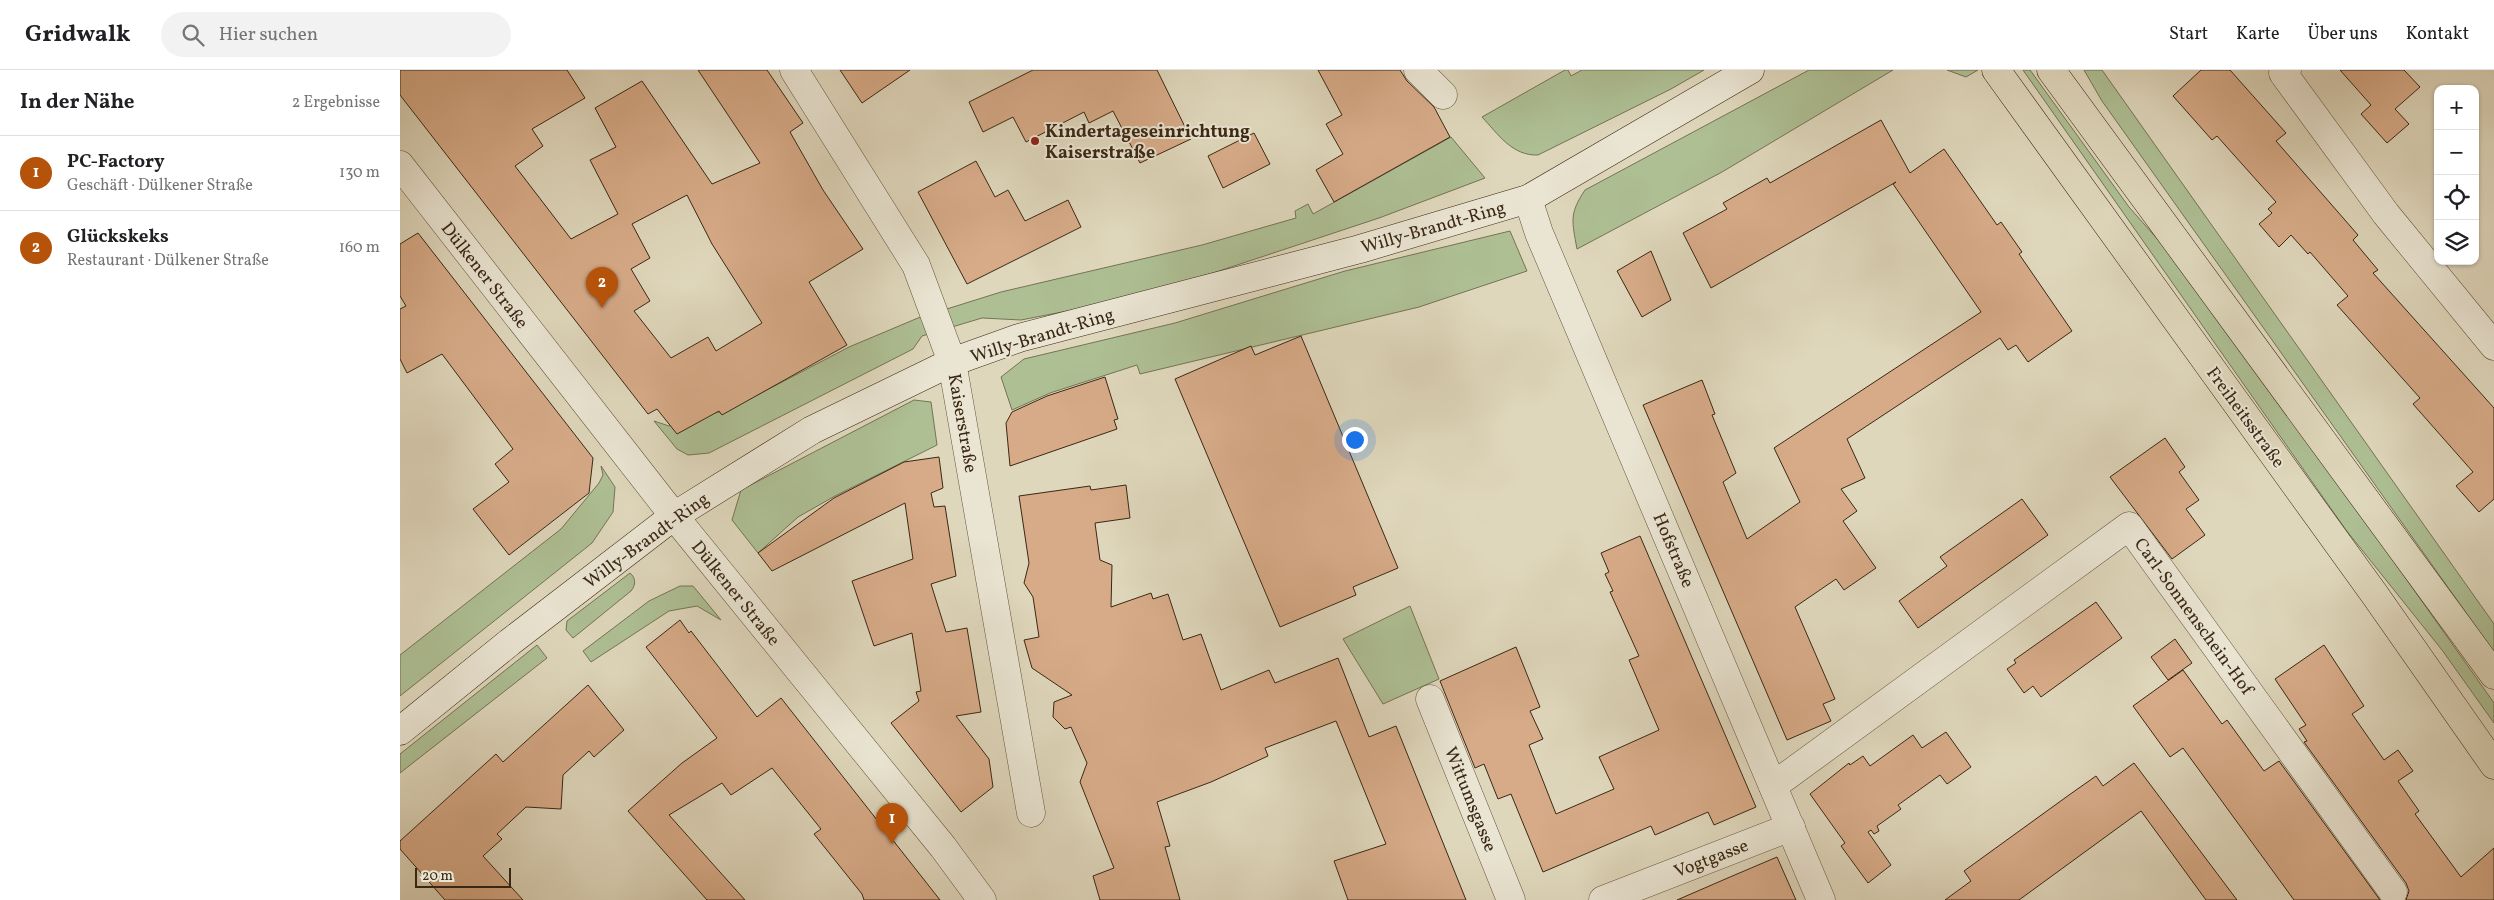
<!DOCTYPE html>
<html lang="de">
<meta charset="utf-8">
<style>
:root{--surface:#fff;--page:#f2f2f2;--text:#202124;--muted:#757577;--line:#e0e0e0;--accent:#b45309}
body{margin:0;font-family:Vollkorn,serif;background:var(--page);color:var(--text)}
.controls{position:absolute;right:15px;top:15px;display:grid;overflow:hidden;border-radius:10px;box-shadow:0 1px 4px #0004}
.controls button{width:45px;height:45px;display:grid;place-items:center;padding:0;border:0;border-bottom:1px solid var(--line);background:var(--surface);color:var(--text);font:25px sans-serif}
.scale{position:absolute;left:15px;bottom:12px;width:96px;box-sizing:border-box;padding-left:5px;border:2px solid #3a2814;border-top:0;font-size:14px;line-height:18px;white-space:nowrap;color:#3a2814;-webkit-text-stroke:4px #eae5d3;paint-order:stroke}
.you{position:absolute;left:954px;top:369px;width:18px;height:18px;margin:-12px;border:4px solid #fff;border-radius:50%;background:#1a73e8;box-shadow:0 0 0 8px #1a73e833}
.badge{display:grid;place-items:center;width:32px;height:32px;border-radius:50%;background:var(--accent);color:#fff;font-size:16px;font-weight:700}
.pin{position:absolute;translate:-50% -41px;filter:drop-shadow(0 1px 2px #0008)}
.pin::after{content:'';position:absolute;top:26px;width:18px;height:15px;background:inherit;clip-path:polygon(0 0,100% 0,50% 100%)}
.list{margin:0;padding:0;list-style:none}
h2{display:flex;justify-content:space-between;align-items:center;height:65px;margin:0;padding:0 20px;font-size:21px}
h2 small{font-size:16px;font-weight:400;color:var(--muted)}
.list li{display:grid;grid-template-columns:32px 1fr auto;gap:15px;align-items:center;box-sizing:border-box;height:75px;padding:0 20px;border-top:1px solid var(--line)}
.list b{display:block;font-size:19px;white-space:nowrap}
.list p{margin:0;font-size:16px;white-space:nowrap;color:var(--muted)}
.list em{font-size:16px;font-style:normal;color:var(--muted)}
.icon{flex:none;width:28px;height:28px;fill:none;stroke:currentColor;stroke-width:2;stroke-linecap:round;stroke-linejoin:round}
.map{position:relative;flex:none;width:2094px;height:830px;overflow:hidden}
header{display:flex;align-items:center;gap:30px;box-sizing:border-box;height:70px;padding:0 25px;background:var(--surface);border-bottom:1px solid var(--line)}
header strong{font-size:24px}
nav{display:flex;gap:28px;margin-inline-start:auto;font-size:18px}
.search{width:350px;height:45px;background:var(--page);display:flex;align-items:center;gap:12px;box-sizing:border-box;padding:0 18px;border-radius:28px;color:var(--muted);font-size:19px}
main{display:flex}
aside{flex:1;background:var(--surface)}
.map>svg:first-child{display:block}
.green{fill:#aebf94;stroke:#747454}
.building{fill:#d7ab88;stroke:#3a2814;fill-rule:evenodd}
.lines{fill:none;stroke-linecap:round;stroke-linejoin:round}
.street-casing{stroke:#63543e;stroke-width:29}
.secondary-casing{stroke:#3a2814;stroke-width:29}
.primary-casing{stroke:#3a2814;stroke-width:29}
.street{stroke:#eae5d3;stroke-width:28}
.secondary{stroke:#eae5d3;stroke-width:28}
.primary{stroke:#dfd7bc;stroke-width:28}
.poi-dot{fill:#8f2418;stroke:#eae5d3;stroke-width:2}
.labels{text-anchor:middle;stroke-width:4;stroke-linejoin:round;paint-order:stroke}
.poi-label{font-size:18px;font-weight:bold;fill:#3a2814;stroke:#eae5d3;text-anchor:start}
.street-label{font-size:18px;fill:#3a2814;stroke:#eae5d3}
</style>
<header>
<strong>Gridwalk</strong>
<div class="search"><svg class="icon" aria-label="search" viewBox="0 0 24 24"><circle cx="10" cy="10" r="6"/><path d="M15 15l6 6"/></svg>Hier suchen</div>
<nav><a>Start</a><a>Karte</a><a>Über uns</a><a>Kontakt</a></nav>
</header>
<main>
<aside>
<h2>In der Nähe<small>2 Ergebnisse</small></h2>
<ul class="list">
<li><span class="badge">1</span><div><b>PC-Factory</b><p>Geschäft · Dülkener Straße</p></div><em>130 m</em></li>
<li><span class="badge">2</span><div><b>Glückskeks</b><p>Restaurant · Dülkener Straße</p></div><em>160 m</em></li>
</ul>
</aside>
<div class="map">
<svg width="2094" height="830" viewBox="0 0 2094 830">
<rect width="100%" height="100%" fill="#dfd7bc"/>
<filter id="stains"><feTurbulence type="fractalNoise" baseFrequency=".004" numOctaves="4"/><feColorMatrix values="0 0 0 0 .2 0 0 0 0 .09 0 0 0 0 .02 0 0 0 .5 -.17"/></filter>
<radialGradient id="worn" r=".72"><stop offset=".6" stop-color="#630" stop-opacity="0"/><stop offset="1" stop-color="#630" stop-opacity=".3"/></radialGradient>
<!-- green -->
<g class="green">
<path d="M1165,0H1168L1171,6L1182,0H1304L1271,19L1138,85C1112,86 1098,64 1082,47Z"/>
<path d="M1409,0H1493L1322,102L1177,179C1172,151 1169,144 1185,120Z"/>
<path d="M1547,0H1578L1566,7Z"/>
<path d="M1623,0H1630L1729,137L1798,215L2094,633V653L2042,580L1946,460Z"/>
<path d="M1684,0H1702L2094,554V582L1702,31Z"/>
<path d="M1051,67L1085,108L979,148L816,202L713,232L621,250L582,248L522,266L513,279L309,383L288,385L277,379L254,351L269,356L319,342L321,344L449,277L518,248L601,222L802,175L896,148L895,141L908,134L913,144Z"/>
<path d="M1110,161L1127,201L1019,237L740,304L737,295L650,323L612,340L601,307L624,289L775,253L945,201Z"/>
<path d="M514,330L531,332L537,375L435,426L398,447L358,483L332,450L341,420Z"/>
<path d="M201,396L215,417L213,442L192,473L0,626V585L161,459L199,413L203,405Z"/>
<path d="M230,503C236,508 236,515 231,521L173,568L166,560L167,551Z"/>
<path d="M280,516H293L321,550L297,536L269,541L191,592L183,581L249,531Z"/>
<path d="M1010,536L1039,609L983,634L943,569Z"/>
<path d="M137,575L147,588L0,703V684Z"/>
</g>
<!-- building -->
<g class="building">
<path d="M0,0H167L185,28L132,59L143,76L115,96L171,169L218,144L190,90L216,77L195,38L242,11L312,114L360,93L298,0H367L403,53L390,62L423,120L463,179L409,212L447,275L322,345L319,341L277,364L257,339L248,344L0,25ZM287,125L312,174L362,253L316,281L308,267L271,288L234,241L250,231L231,199L250,188L232,154Z"/>
<path d="M440,0H510L462,33Z"/>
<path d="M633,0H757L791,69L740,93L713,41L689,53L684,42L626,72L613,47L583,62L569,32Z"/>
<path d="M918,0H1000L1007,11L1034,37L1050,67L934,132L916,100L943,84L926,54L942,45Z"/>
<path d="M1801,0H1830L1886,63L1876,71L1958,165L1953,170L1978,200L1973,203L2094,338V429L2079,442L2056,416L2073,402L2013,334L2020,328L1937,235L1948,226L1910,182L1908,184L1891,165L1879,177L1859,154L1872,143L1868,139L1876,132L1817,66L1812,70L1773,26Z"/>
<path d="M1940,0H2004L2020,17L1995,39L2009,54L1987,73L1961,44L1971,35Z"/>
<path d="M1481,50L1510,103L1544,79L1597,155L1601,152L1622,182L1619,184L1672,261L1628,292L1616,275L1608,280L1600,268L1447,369L1465,408L1441,419L1457,441L1443,451L1476,498L1444,520L1436,509L1395,537L1435,629L1423,634L1431,651L1387,670L1243,335L1302,310L1315,344L1312,345L1336,403L1323,412L1347,469L1400,432L1374,378L1581,242L1493,114L1496,112L1311,218L1283,163L1327,139L1323,133L1367,108L1370,113Z"/>
<path d="M854,63L870,94L823,118L808,86Z"/>
<path d="M576,91L595,127L608,120L625,151L668,130L681,157L567,214L518,122Z"/>
<path d="M18,163L193,388L189,423L109,485L73,439L109,412L95,394L113,379L42,284L7,303L0,289V239L6,236L0,226V174Z"/>
<path d="M1251,181L1271,230L1242,247L1217,201Z"/>
<path d="M901,266L998,498L953,517L956,525L880,557L775,309L851,276L855,285Z"/>
<path d="M705,307L718,349L714,350L717,359L610,396L606,353L612,342L647,326Z"/>
<path d="M1765,368L1785,397L1779,402L1799,430L1786,439L1805,465L1772,489L1710,407Z"/>
<path d="M539,387L543,418L531,423L534,437L545,436L556,506L531,514L546,562L567,558L581,642L556,646L589,689L593,717L561,742L491,653L519,631L516,622L521,621L512,563L474,576L452,511L513,489L505,433L372,501L358,483L434,428L504,392Z"/>
<path d="M726,415L730,448L695,453L700,490L712,495L711,537L751,523L753,529L768,524L783,570L801,564L821,620L869,600L875,613L938,588L969,667L996,656L1066,830H948L934,791L986,774L936,651L865,678L868,686L811,712L757,732L770,776L765,777L780,830H700L693,806L714,798L680,712L687,693L671,657L665,659L653,647L654,632L672,625L632,598L624,570L639,567L633,527L624,513L629,493L619,426L690,416L691,420Z"/>
<path d="M1622,429L1648,465L1518,558L1499,531L1547,496L1540,487Z"/>
<path d="M1240,466L1356,737L1314,755L1308,742L1255,765L1251,756L1143,802L1111,724L1098,729L1084,694L1075,698L1040,611L1116,577L1140,637L1130,641L1143,669L1129,675L1156,744L1214,719L1199,687L1259,660L1229,590L1239,586L1210,522L1213,521L1205,504L1209,502L1201,483Z"/>
<path d="M1696,532L1722,568L1641,627L1633,616L1624,623L1607,599L1616,593L1614,590Z"/>
<path d="M280,550L289,563L291,561L357,647L381,628L540,830H464L462,824L414,764L421,759L372,698L331,725L322,713L269,745L345,830H307L228,741L282,693L317,668L246,577Z"/>
<path d="M1775,569L1792,593L1768,610L1751,587Z"/>
<path d="M1924,575L1964,636L1952,644L1984,690L1998,680L2013,701L1998,711L2019,741L2015,744L2061,807L2094,778V830H2006L2009,821L2006,813L1904,672L1907,671L1899,659L1906,655L1875,609Z"/>
<path d="M1783,600L1822,654L1827,650L1864,701L1879,691L1980,830H1894L1783,678L1770,687L1733,636Z"/>
<path d="M188,615L224,660L194,687L189,681L163,705L161,739L126,737L97,764L102,769L83,786L123,830H45L0,779V771L96,684L103,692Z"/>
<path d="M1546,662L1571,697L1547,714L1540,705L1498,735L1501,739L1477,756L1479,761L1474,764L1471,760L1468,762L1491,795L1468,813L1441,776L1445,773L1410,724L1449,693L1450,695L1463,686L1470,696L1513,665L1522,678Z"/>
<path d="M1734,693L1837,830H1806L1741,741L1619,830H1545L1571,811L1564,801L1669,725L1696,706L1703,716Z"/>
<path d="M1377,787L1396,830H1277L1330,807Z"/>
</g>
<g class="lines">
<defs>
<g id="street">
<path d="M394,0L516,195L552,292L631,743"/>
<path d="M1018,0L1043,25"/>
<path d="M1887,0L1883,3L1986,144L2094,276"/>
<path d="M0,95L274,446L543,777L582,830"/>
<path d="M1128,129L1139,163L1421,830"/>
<path d="M1030,629L1111,830"/>
<path d="M1373,716L1729,456L1993,822"/>
<path d="M1203,830L1391,757"/>
</g>
<path id="secondary" d="M0,661L110,572L274,446L412,360L552,292L619,268L960,179L1128,129L1350,0"/>
<g id="primary">
<path d="M1596,0L1975,525L2094,695"/>
<path d="M1651,0L2094,605"/>
</g>
</defs>
<!-- street casing -->
<use href="#street" class="street-casing"/>
<!-- secondary casing -->
<use href="#secondary" class="secondary-casing"/>
<!-- primary casing -->
<use href="#primary" class="primary-casing"/>
<!-- street -->
<use href="#street" class="street"/>
<!-- secondary -->
<use href="#secondary" class="secondary"/>
<!-- primary -->
<use href="#primary" class="primary"/>
</g>
<!-- markers -->
<circle class="poi-dot" cx="635" cy="71" r="5"/>
<g class="labels">
<!-- poi labels -->
<g class="poi-label">
<text x="645" y="67">Kindertageseinrichtung<tspan x="645" dy="21">Kaiserstraße</tspan></text>
</g>
<!-- street labels -->
<g class="street-label">
<text transform="translate(1033 157) rotate(-16)" y="6">Willy-Brandt-Ring</text>
<text transform="translate(85 205) rotate(52)" y="6">Dülkener Straße</text>
<text transform="translate(642 265) rotate(-17)" y="6">Willy-Brandt-Ring</text>
<text transform="translate(1846 347) rotate(54)" y="6">Freiheitsstraße</text>
<text transform="translate(563 353) rotate(80)" y="6">Kaiserstraße</text>
<text transform="translate(246 470) rotate(-36)" y="6">Willy-Brandt-Ring</text>
<text transform="translate(1274 480) rotate(67)" y="6">Hofstraße</text>
<text transform="translate(336 523) rotate(51)" y="6">Dülkener Straße</text>
<text transform="translate(1794 546) rotate(54)" y="6">Carl-Sonnenschein-Hof</text>
<text transform="translate(1071 729) rotate(68)" y="6">Wittumsgasse</text>
<text transform="translate(1311 788) rotate(-21)" y="6">Vogtgasse</text>
</g>
</g>
<rect width="100%" height="100%" filter="url(#stains)"/>
<rect width="100%" height="100%" fill="url(#worn)"/>
</svg>
<div class="controls">
<button>+</button>
<button>−</button>
<button><svg class="icon" aria-label="locate" viewBox="0 0 24 24"><circle cx="12" cy="12" r="6"/><path d="M12 2v4M12 18v4M2 12h4M18 12h4"/></svg></button>
<button><svg class="icon" aria-label="layers" viewBox="0 0 24 24"><path d="M12 4l9 5-9 5-9-5zM3 14l9 5 9-5"/></svg></button>
</div>
<div class="scale">20 m</div>
<div class="you"></div>
<div class="pin badge" style="left:492px;top:774px">1</div>
<div class="pin badge" style="left:202px;top:238px">2</div>
</div>
</main>
